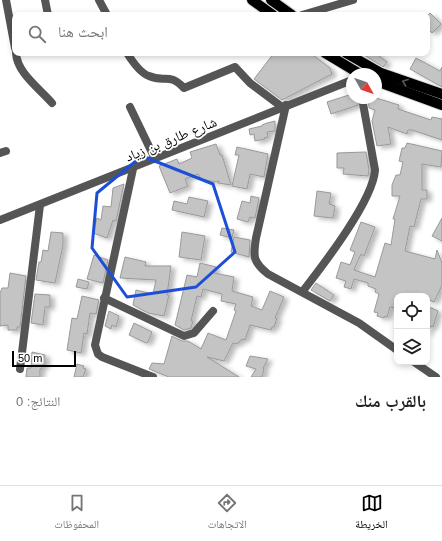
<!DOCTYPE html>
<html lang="ar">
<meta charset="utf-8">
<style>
:root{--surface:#fff;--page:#f2f2f2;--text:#202124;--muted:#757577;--line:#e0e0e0;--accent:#000}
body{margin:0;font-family:Helvetica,"Noto Naskh Arabic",sans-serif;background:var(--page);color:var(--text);direction:rtl}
.controls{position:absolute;right:12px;bottom:12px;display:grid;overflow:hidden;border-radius:8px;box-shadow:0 2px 6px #0003}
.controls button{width:36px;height:36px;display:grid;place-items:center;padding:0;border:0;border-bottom:1px solid var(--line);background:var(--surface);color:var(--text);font:20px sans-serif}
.compass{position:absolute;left:346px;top:68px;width:36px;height:36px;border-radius:50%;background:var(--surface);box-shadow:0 2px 6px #0003;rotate:130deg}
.scale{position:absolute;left:12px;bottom:10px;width:64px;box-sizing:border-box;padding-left:4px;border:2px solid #000;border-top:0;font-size:11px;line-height:14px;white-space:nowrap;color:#000;-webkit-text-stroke:3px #fff;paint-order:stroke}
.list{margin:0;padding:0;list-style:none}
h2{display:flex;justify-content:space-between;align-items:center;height:52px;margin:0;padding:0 16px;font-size:17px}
h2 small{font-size:13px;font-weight:400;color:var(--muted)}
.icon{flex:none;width:22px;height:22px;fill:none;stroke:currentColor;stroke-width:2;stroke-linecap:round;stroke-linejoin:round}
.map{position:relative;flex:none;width:442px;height:377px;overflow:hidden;direction:ltr}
.search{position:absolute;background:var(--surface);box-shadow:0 2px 6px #0003;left:12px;right:12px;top:12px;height:44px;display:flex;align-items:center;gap:10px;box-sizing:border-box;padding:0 14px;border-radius:8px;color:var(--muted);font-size:15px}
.sheet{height:108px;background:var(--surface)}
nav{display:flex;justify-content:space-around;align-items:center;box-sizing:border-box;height:56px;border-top:1px solid var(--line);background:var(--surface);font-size:11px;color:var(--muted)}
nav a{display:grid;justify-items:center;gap:2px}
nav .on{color:var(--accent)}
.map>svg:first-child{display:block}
.building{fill:#c4c4c4;stroke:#999;filter:url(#shadow)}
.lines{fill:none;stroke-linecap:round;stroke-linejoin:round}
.major-casing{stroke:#dbdbdb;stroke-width:12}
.minor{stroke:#555;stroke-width:8}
.major{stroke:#000;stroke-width:10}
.oneway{stroke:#595959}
.marked{fill:none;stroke:#1d4ed8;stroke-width:3;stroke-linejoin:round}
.labels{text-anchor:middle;stroke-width:3.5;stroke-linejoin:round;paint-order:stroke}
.street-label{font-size:14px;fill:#000;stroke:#fff}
</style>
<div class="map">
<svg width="442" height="377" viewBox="0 0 442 377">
<defs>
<filter id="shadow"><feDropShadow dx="4.5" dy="2.5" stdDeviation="2" flood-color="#0004"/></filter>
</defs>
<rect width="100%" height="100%" fill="#fff"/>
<!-- building -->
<g class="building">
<path d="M430,13L441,24L432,33L427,28V16Z"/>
<path d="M274,53H310L330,68L332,74L282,100L254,79Z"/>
<path d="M361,53H375L387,62L383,67Z"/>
<path d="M416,58L440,71L442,67V87L410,69Z"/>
<path d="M352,94V98H357L358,105L331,114L327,102Z"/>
<path d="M368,98H376L399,105L398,109L431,120L432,117L442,119V140L412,130H408L407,134L388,127L391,144L377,146L372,121L375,110L369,108Z"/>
<path d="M275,121V131L267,132L268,137L264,138L265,139L255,141L254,134L250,135L249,129L262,126V125L267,123Z"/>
<path d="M407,143L442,151L441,167L422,164V190H427V199H421L414,227L410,226L405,251L435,259L437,250L442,263V285L434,302L427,299V296H397V308L390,307L387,317L385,316L384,318L377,316L378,313L374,312L379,294L375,292L376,289L368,286V283L354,279L351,289L344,287L346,281L336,278L341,262L350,265L355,252L350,250L361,222L375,227L364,256L361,254L354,270L375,277L385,243L391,245L395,219H393L400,196H392V185L396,175H400L403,162L399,161L402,148H405Z"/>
<path d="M216,144L220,155H222L231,185L218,183L219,181L216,182L201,179L198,174L185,179L188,186L170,193L159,166L177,159L179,164L192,158L190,152Z"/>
<path d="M237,147L268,154L264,177L250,174L247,189L232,186L239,155H235Z"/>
<path d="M366,152L369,170L368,176L343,174L344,168H337V153Z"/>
<path d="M124,184L116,221L113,220L107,238L93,233L97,218L101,220L103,206L111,207L113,188Z"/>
<path d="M317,191L331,193L329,204L335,206L333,218L314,216Z"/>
<path d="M251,196L259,198L255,218L250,217L248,222L237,219L242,201L250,203Z"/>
<path d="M189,197L208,201L204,217L172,210L174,201L187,204Z"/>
<path d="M442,218V241L432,236Z"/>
<path d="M222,228L234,230L232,238L220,235Z"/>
<path d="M51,232L63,233V245L55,283L36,280L39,262H41L43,250L48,251Z"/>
<path d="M182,232L205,236L201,260L179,257Z"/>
<path d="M234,237L250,240L249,257L231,252Z"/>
<path d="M94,255L108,260L103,283L87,279Z"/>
<path d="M125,257L146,262L145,266H171L167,295H169L164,316L148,313L133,305L136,290L153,294L156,280L120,278Z"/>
<path d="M200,263L216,267L214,273L234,277L232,291L253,297L251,306L262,310L270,291L284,297L275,318H277L274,327H272L271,330L250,325L245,340L242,339L237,344L233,343L224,361L207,357L239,377H169L149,369L152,363L164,364L172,336L182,341H188L201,349L208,333L226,340L236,311L234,310L236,304L221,301L222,294L203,289L201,297L197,296L191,321H193L191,328L184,330L175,325L187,275L197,277Z"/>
<path d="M10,273L26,276L20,327H17V330H8V325L0,326V293L2,288H8Z"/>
<path d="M78,279L89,282L87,289L76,287Z"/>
<path d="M316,283L334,295L330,301L311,290Z"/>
<path d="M35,294L50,295V307H45L43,325L31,323Z"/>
<path d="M82,296L99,300L96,314L90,313L87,334L84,333L81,353L67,350L72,318L77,319Z"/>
<path d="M427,306L438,311L433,327L431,326L427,334Z"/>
<path d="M109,311L119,316L116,327L112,325L111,329L105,326Z"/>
<path d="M134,323L152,332L148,342L146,343L129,335Z"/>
<path d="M32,352L45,355V365H42V369H40V377H26L27,368H31Z"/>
<path d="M250,356L268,359L263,368L264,369L262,377H251L256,369L246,366Z"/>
<path d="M77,364L84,366L83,368L86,369L83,377H74Z"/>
</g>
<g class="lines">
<defs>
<g id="major">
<path d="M252,0L273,15"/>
<path d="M271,0L292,15"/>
<path d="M325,53L360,74"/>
<path d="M346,53L381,73L442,94"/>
<path d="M376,81L442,105"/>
</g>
</defs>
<!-- major casing -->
<use href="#major" class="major-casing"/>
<!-- minor -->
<g class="minor">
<path d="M6,0L15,48"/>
<path d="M45,0L48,15"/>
<path d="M99,0L107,15"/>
<path d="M302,15L353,0"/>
<path d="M16,53C17,73 39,88 52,103"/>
<path d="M127,53C132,61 140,73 149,76C165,83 169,72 184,88L235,67L250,83L282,107"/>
<path d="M286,105L256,238C253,257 253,262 268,274L359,323L397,350"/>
<path d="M130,107L155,159"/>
<path d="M0,153L6,151"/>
<path d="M133,169L95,345L98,354L102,357L153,377"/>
<path d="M0,220L352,80"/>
<path d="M303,291C323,265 373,201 375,170L362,98"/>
<path d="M104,298L184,336L194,333L213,311"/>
<path d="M414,362L436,377"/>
<path d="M20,369L40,205"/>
</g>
<!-- major -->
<use href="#major" class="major"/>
</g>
<!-- one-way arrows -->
<defs><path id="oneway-chevron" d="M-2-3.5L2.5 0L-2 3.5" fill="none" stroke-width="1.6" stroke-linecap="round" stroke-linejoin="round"/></defs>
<use class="oneway" href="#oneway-chevron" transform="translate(405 82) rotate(-160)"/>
<!-- marked area -->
<path class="marked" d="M142,156L213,184L235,252L196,287L127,297L92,248L97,193Z"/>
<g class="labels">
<!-- street labels -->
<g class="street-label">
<text transform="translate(171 139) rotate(-22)" y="5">شارع طارق بن زياد</text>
</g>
</g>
</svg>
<div class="controls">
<button><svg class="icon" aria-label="locate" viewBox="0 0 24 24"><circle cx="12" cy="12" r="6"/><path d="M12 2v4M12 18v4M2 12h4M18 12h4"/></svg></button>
<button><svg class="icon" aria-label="layers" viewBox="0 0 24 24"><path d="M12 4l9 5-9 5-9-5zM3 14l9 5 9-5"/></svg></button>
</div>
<svg class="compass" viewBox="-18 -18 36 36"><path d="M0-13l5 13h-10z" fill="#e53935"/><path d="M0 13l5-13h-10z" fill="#757577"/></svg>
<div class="scale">50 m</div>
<div class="search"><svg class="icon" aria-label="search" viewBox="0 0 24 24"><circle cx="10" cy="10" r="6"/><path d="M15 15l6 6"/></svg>ابحث هنا</div>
</div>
<section class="sheet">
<h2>بالقرب منك<small>النتائج: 0</small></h2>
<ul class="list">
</ul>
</section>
<nav>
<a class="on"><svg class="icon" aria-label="map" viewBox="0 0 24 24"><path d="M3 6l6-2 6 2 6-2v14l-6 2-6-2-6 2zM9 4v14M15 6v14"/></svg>الخريطة</a>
<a><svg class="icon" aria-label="directions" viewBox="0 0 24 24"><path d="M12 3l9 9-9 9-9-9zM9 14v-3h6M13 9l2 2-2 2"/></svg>الاتجاهات</a>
<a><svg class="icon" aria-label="saved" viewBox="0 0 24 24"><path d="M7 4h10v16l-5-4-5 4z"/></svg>المحفوظات</a>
</nav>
